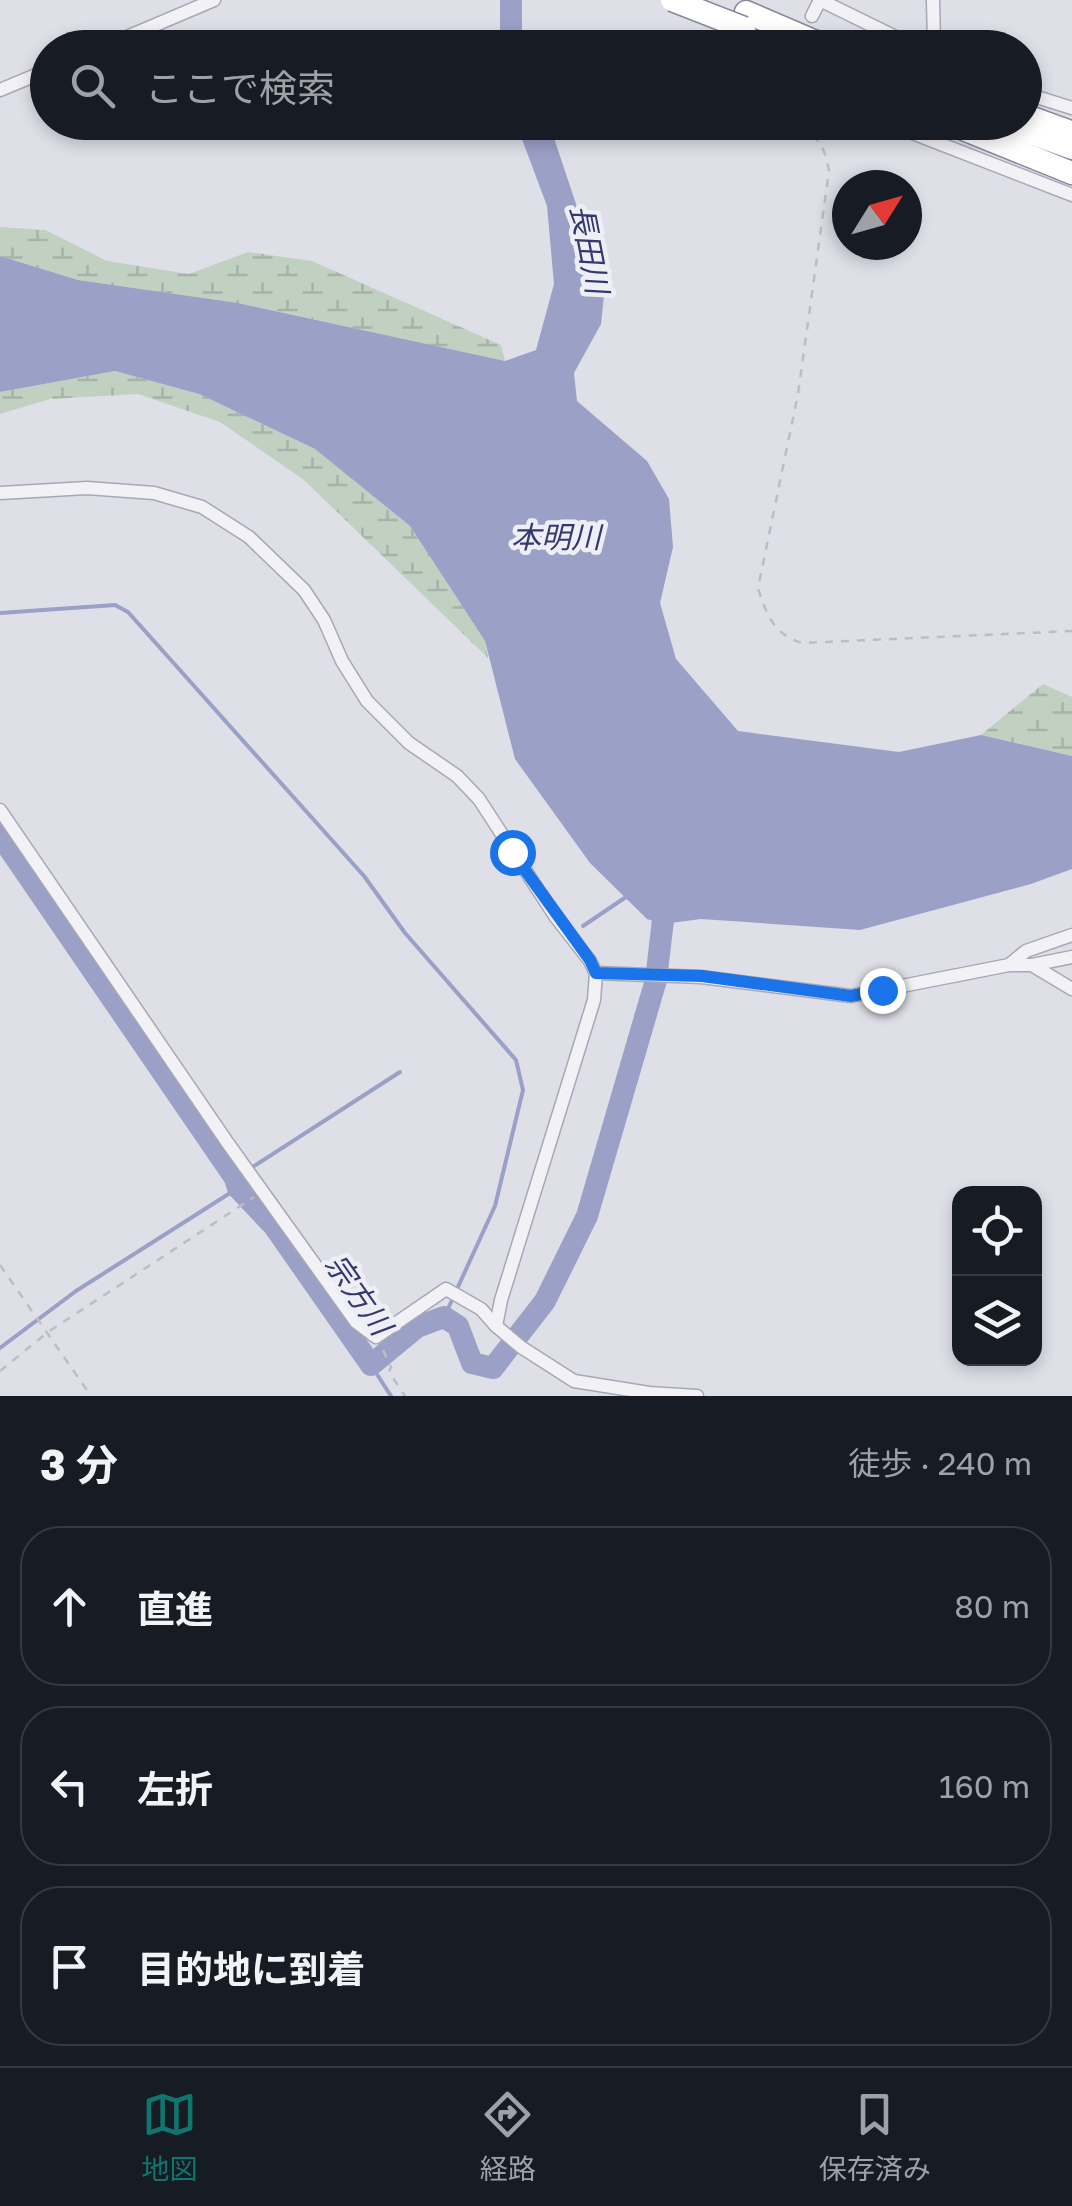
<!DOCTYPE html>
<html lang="ja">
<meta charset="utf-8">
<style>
:root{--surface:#171b24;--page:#20242c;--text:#f1f3f6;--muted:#9ea1a6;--line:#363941;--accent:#0f766e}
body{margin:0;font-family:"Golos Text","Noto Sans JP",sans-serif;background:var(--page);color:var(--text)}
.controls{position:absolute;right:30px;bottom:30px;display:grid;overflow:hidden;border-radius:20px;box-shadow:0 5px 15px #0003}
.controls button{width:90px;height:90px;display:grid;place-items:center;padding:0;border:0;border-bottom:2px solid var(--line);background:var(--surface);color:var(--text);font:50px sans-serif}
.compass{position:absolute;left:832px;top:170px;width:90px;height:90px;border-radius:50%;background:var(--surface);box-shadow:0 5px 15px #0003;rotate:53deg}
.stop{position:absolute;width:30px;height:30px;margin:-22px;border:8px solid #1a73e8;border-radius:50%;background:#fff}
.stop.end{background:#1a73e8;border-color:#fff;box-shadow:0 2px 10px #0008}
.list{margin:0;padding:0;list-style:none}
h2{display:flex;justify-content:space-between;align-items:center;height:130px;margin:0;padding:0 40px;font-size:42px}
h2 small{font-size:32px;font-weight:400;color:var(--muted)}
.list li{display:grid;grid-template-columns:65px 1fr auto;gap:30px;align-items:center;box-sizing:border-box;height:160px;margin:0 20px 20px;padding:0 20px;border:2px solid var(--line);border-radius:40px}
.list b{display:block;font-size:38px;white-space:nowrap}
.list em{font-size:32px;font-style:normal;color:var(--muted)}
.icon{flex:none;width:55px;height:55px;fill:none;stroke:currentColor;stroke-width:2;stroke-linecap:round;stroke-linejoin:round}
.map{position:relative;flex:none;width:1072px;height:1396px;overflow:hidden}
.search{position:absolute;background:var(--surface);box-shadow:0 5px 15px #0003;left:30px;right:30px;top:30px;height:110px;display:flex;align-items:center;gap:25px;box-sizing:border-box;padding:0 35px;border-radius:55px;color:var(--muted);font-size:38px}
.sheet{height:670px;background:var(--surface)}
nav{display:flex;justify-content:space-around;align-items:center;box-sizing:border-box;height:140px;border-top:2px solid var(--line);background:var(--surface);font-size:28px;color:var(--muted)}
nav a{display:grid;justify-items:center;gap:5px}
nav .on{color:var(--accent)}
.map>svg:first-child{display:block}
.wetland{fill:url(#wetland-marsh)}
.water{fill:#9ba0c7}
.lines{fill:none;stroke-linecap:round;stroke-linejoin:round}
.stream{stroke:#9ba0c7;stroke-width:4}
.river{stroke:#9ba0c7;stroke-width:22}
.minor-casing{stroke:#a8a8b5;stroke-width:15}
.trunk-casing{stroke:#87879e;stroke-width:25}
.path{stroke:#bdbdc6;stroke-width:2.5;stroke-dasharray:8 8;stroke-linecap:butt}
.minor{stroke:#f1f1f6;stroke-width:12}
.trunk{stroke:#fff;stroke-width:22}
.trunk-bridge-casing{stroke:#87879e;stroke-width:25;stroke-linecap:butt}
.trunk-bridge{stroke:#fff;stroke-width:22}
.route{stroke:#1a73e8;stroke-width:12}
.labels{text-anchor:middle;stroke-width:9;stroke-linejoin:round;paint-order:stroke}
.water-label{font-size:30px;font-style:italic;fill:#343871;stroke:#eeeef5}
</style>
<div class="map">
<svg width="1072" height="1396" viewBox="0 0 1072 1396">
<defs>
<pattern id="wetland-marsh" width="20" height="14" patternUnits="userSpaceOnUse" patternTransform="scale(2.5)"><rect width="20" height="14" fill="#c0d1c2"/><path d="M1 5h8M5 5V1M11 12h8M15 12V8" fill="none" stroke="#a5b3a8"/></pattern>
</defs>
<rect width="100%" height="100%" fill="#dfdfe8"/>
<!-- wetland -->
<g class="wetland">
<path d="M0,227L45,230L107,261L189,274L248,252L312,261L501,345L505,361L238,303L78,280L0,256Z"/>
<path d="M115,371L199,394L315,449L410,526L485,641L488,658L304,480L220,422L138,394L50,399L0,414V392Z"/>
<path d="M1043,684L1072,697V756L981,735Z"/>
</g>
<!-- water -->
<path class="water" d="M516,123H549L579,213L607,267L601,324L574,373L577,401L647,461L669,499L673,547L660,603L676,659L738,731L899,752L981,735L1072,756V869L1031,884L860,930L701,919L663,924L647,919L590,863L515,759L485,641L410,526L315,449L199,394L115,371L0,392V256L78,280L238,303L505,361L536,350L554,284L547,206Z"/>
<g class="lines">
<!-- stream -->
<g class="stream">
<path d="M0,613L115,605L128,612L364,876L405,933L516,1060L523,1090L495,1206L457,1289"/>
<path d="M583,926L629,895"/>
<path d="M251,1168L400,1072"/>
<path d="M444,1317L453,1298"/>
<path d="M0,1348L76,1291L238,1188"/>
<path d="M371,1365L391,1396"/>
</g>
<!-- river -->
<g class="river">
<path d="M511,0V48"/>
<path d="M0,835L235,1178L238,1188L274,1226L371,1365L417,1327L444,1317L458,1326L472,1363L493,1368L545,1301L587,1216L656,980L666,894"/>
</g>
<defs>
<g id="minor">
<path d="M812,16L820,0L918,48"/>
<path d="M101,48L214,0"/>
<path d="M927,48L934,43L933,0"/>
<path d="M0,90L48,70"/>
<path d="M1024,93L1072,108"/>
<path d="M884,122L1072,195"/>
<path d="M0,493L87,488L154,493L202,507L249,537L304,590L324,620L342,661L367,701L409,743L457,776L479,799L555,916L590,961L596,973L594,1000L501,1300L496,1326"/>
<path d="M0,810L227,1142L356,1322L376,1337L446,1289L481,1309L496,1326L521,1347L574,1381L649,1393L697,1396"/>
<path d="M1009,965L1026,951L1072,935"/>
<path d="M1032,965L1072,957"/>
<path d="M596,973L701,977L851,996L1009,965H1032L1072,989"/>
</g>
<g id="trunk">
<path d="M746,12L830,48"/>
<path d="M1024,115L1068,131"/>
<path d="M946,122L1072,173"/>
<path d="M1000,122L1072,148"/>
</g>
</defs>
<!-- minor casing -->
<use href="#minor" class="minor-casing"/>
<!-- trunk casing -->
<use href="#trunk" class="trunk-casing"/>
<!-- path -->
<g class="path">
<path d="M792,122L800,126L808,122"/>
<path d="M822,122L848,130L853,122"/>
<path d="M800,126C820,139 825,148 829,171L798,394L758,588C766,614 774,635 802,643L1072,631"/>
<path d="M0,1265L91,1396"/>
<path d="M383,1350L391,1367L389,1372L405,1396"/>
<path d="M0,1371L48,1332L254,1197"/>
</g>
<!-- minor -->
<use href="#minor" class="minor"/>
<!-- trunk -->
<use href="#trunk" class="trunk"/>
<defs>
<path id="trunk-bridge" d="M672,0L744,28"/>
</defs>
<!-- trunk-bridge casing -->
<use href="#trunk-bridge" class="trunk-bridge-casing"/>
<!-- trunk-bridge -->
<use href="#trunk-bridge" class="trunk-bridge"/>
</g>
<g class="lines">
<!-- route -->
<path class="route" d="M512,852L590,960L596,973L702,976L851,996L882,990"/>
</g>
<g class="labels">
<!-- water labels -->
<g class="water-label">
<text transform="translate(589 249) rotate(79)" y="10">長田川</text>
<text x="556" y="548">本明川</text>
<text transform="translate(358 1295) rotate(55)" y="10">宗方川</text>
</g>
</g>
</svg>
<div class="controls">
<button><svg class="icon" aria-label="locate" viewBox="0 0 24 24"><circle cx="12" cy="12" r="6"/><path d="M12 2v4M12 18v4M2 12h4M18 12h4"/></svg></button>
<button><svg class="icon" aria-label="layers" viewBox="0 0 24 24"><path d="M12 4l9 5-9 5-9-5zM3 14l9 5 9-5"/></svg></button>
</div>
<svg class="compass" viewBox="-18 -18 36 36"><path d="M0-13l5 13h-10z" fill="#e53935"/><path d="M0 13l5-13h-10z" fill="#9ea1a6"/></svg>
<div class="stop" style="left:512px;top:852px"></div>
<div class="stop end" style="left:882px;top:990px"></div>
<div class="search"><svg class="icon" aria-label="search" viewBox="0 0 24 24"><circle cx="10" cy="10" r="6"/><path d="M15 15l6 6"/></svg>ここで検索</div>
</div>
<section class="sheet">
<h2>3 分<small>徒歩 · 240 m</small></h2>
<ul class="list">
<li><svg class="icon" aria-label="ahead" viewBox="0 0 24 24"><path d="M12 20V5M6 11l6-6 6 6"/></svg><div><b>直進</b></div><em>80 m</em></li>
<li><svg class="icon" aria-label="left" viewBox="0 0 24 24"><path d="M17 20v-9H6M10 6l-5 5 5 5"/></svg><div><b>左折</b></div><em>160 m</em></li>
<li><svg class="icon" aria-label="arrive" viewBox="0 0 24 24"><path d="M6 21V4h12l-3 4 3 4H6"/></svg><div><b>目的地に到着</b></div></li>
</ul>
</section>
<nav>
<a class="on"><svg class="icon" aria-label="map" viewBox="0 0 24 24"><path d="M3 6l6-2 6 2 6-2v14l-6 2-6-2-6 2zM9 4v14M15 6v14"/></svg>地図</a>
<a><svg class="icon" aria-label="directions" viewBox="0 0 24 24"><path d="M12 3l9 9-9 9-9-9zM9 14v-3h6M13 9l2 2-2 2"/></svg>経路</a>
<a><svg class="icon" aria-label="saved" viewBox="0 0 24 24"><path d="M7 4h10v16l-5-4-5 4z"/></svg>保存済み</a>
</nav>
